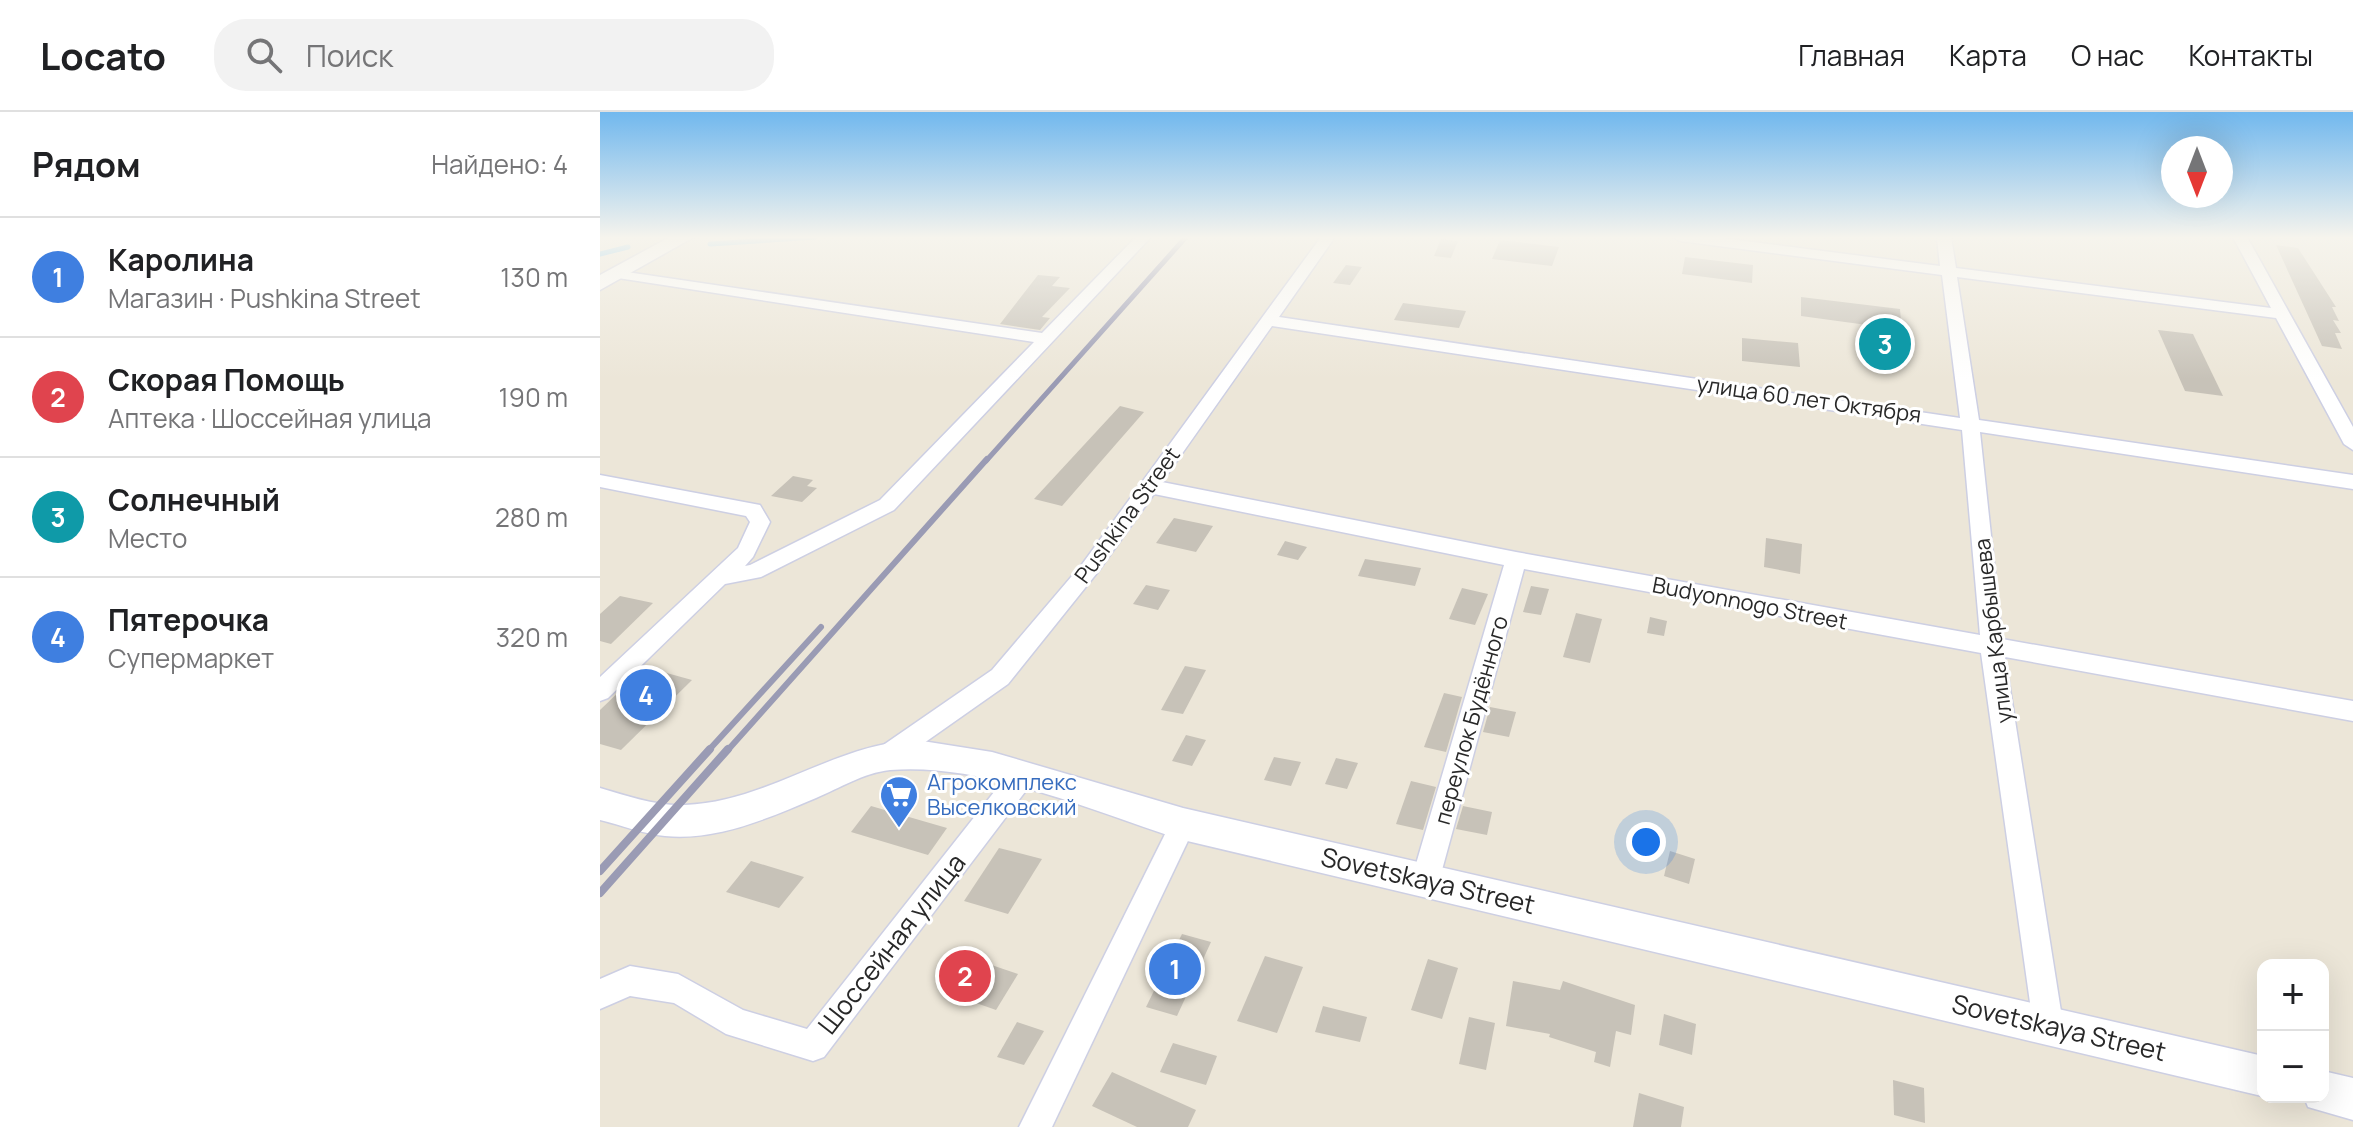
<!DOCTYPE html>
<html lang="ru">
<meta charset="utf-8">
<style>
:root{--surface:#fff;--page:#f2f2f2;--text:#202124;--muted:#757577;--line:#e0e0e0;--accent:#0f766e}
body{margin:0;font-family:Manrope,sans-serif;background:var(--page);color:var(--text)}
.controls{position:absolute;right:24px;bottom:24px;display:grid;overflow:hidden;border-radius:16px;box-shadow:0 8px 32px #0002}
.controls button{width:72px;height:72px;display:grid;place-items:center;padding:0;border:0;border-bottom:2px solid var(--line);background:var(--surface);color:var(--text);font:40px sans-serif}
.compass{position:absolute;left:1561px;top:24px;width:72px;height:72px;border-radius:50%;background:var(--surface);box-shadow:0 8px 32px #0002;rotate:180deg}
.you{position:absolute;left:1046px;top:730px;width:28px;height:28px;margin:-20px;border:6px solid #fff;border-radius:50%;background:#1a73e8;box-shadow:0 0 0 12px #1a73e833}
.badge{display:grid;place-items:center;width:52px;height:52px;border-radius:50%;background:var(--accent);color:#fff;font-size:26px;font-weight:700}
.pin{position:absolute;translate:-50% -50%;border:4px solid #fff;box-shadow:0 2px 8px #0006}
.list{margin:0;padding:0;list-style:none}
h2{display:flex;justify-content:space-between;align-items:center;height:104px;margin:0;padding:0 32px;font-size:34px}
h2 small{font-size:26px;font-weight:400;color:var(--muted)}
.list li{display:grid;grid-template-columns:52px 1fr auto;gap:24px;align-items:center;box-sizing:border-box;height:120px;padding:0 32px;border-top:2px solid var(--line)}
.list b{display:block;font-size:30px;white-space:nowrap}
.list p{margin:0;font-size:26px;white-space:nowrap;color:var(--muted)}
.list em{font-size:26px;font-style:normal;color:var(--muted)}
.icon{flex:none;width:44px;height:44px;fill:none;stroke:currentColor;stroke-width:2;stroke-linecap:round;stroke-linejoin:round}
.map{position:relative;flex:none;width:1753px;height:1015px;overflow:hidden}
header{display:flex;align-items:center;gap:48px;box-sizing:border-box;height:112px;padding:0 40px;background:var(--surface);border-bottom:2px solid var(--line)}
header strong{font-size:38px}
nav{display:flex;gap:44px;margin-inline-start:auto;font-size:28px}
.search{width:560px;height:72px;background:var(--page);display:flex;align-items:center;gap:20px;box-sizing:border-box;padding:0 28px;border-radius:32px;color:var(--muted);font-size:30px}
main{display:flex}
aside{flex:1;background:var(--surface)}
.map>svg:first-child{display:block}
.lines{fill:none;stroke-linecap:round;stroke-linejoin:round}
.stream{stroke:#60bef8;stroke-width:5}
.building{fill:#c7c2b8}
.street-casing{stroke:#cdcfe3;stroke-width:3}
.secondary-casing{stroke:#cdcfe3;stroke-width:3}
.street{fill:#fff;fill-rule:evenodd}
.secondary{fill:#fff;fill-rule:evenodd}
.rail-far2{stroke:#9a9bb4;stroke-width:5}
.rail-far1{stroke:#9a9bb4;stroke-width:6}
.rail{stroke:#9a9bb4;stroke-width:8}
.labels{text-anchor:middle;stroke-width:6;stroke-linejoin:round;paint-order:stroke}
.street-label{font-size:22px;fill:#282828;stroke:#fff}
.shop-label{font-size:22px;fill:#366cbe;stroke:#fff;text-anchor:start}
.near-street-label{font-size:26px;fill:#282828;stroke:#fff}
</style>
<header>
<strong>Locato</strong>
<div class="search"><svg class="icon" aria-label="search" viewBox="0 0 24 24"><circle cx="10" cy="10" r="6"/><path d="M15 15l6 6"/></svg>Поиск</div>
<nav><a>Главная</a><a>Карта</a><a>О нас</a><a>Контакты</a></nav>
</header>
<main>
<aside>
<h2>Рядом<small>Найдено: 4</small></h2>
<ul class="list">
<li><span class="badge" style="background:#3f7fe0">1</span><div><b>Каролина</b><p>Магазин · Pushkina Street</p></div><em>130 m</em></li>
<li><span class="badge" style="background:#e0444e">2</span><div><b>Скорая Помощь</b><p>Аптека · Шоссейная улица</p></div><em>190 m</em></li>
<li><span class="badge" style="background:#0f9aa8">3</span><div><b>Солнечный</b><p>Место</p></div><em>280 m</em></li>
<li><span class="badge" style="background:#3f7fe0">4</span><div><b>Пятерочка</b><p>Супермаркет</p></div><em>320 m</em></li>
</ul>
</aside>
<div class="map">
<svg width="1753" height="1015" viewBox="0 0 1753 1015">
<rect width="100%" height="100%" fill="#ece6d8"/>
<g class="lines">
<!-- stream -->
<g class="stream">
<path d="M110,132L215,125"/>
<path d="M0,142L28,135"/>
</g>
</g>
<!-- building -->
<g class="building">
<path d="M841,127L858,129L851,146L834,144Z"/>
<path d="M900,128L959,135L952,154L892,147Z"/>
<path d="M1676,133L1698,136L1736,195H1732L1739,209L1733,208L1741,221H1735L1742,237L1722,234Z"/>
<path d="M1085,145L1153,153L1152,171L1082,162Z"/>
<path d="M746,153L762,155L750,173L733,171Z"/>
<path d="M438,163L460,165L452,174L470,176L442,205L450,206L440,218L400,212Z"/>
<path d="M1201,185L1300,197L1305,255L1269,251L1267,213L1201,204Z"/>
<path d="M803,191L866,199L859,216L794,208Z"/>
<path d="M1558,218L1593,222L1623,284L1585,279Z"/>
<path d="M1142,226L1198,231L1200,255L1142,249Z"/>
<path d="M520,294L544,300L462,394L434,387Z"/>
<path d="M193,364L213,368L207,374L217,376L202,390L171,384Z"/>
<path d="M574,406L613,414L596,440L556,431Z"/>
<path d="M1166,426L1202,432L1200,462L1164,455Z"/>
<path d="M685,429L707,435L698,448L677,443Z"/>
<path d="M765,447L821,456L815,474L758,464Z"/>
<path d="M546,473L570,478L558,498L533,492Z"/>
<path d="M931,474L949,477L941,503L923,500Z"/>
<path d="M862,476L888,482L875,513L849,507Z"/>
<path d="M20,484L53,491L11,532L0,529V502Z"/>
<path d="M976,501L1002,507L990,551L963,545Z"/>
<path d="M1050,505L1067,509L1064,524L1047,521Z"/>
<path d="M585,554L606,558L583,602L561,598Z"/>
<path d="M45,555L92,568L21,638L0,632V598Z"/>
<path d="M844,581L862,585L846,640L824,635Z"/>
<path d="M890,595L916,600L909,625L883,620Z"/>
<path d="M586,623L606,628L592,654L572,649Z"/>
<path d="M674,645L701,650L691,674L664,668Z"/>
<path d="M736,646L758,651L747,677L725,672Z"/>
<path d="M811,669L836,675L823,718L796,712Z"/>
<path d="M271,694L347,716L328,743L251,720Z"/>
<path d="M863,694L892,700L887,723L856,717Z"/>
<path d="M399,736L442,747L408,802L364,789Z"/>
<path d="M1070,739L1095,747L1089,772L1064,764Z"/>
<path d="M151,749L204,765L179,796L126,780Z"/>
<path d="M582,822L611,830L577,904L546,895Z"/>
<path d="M365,844L418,862L396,898L342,879Z"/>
<path d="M665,844L703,855L677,921L637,909Z"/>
<path d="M828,847L858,856L842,907L811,898Z"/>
<path d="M913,869L960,878L963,869L1035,893L1031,923L1016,919L1010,955L994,950L996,940L949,925L950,922L906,914Z"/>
<path d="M723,894L767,905L760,930L715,920Z"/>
<path d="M1064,902L1096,912L1092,943L1059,933Z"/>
<path d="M869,905L895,911L886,958L859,952Z"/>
<path d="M417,910L444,919L424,953L397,945Z"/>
<path d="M573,931L617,944L606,973L560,960Z"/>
<path d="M512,960L596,998L588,1015H537L492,994Z"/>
<path d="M1293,968L1324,976L1325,1011L1294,1003Z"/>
<path d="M1039,981L1084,995L1081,1015H1033Z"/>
</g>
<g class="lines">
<defs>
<g id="street">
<path d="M536,125H551L294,398L161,465L125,472L8,586L0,589V565L138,436L150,410L146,404L0,375V363L160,393L170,410L153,445L145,454L150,453L280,388L434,230L18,166L10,161L13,158L442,221Z"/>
<path d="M721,125H735L679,205L1360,306L1342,163L1080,129L1073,125H1113L1340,154L1337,125H1351L1356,156L1671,196L1633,125H1647L1753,315V338L1744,332L1676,206L1357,165L1379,308L1753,363V377L1380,320L1402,527L1753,589V609L1405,545L1463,912L1459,923L1448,927L1437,923L1433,912L1381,541L924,457L839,769L835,778L825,782L815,778L811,769L904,453L554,382L497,461L408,572L297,650L288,654L279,650L276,643L279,636L392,558L483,451ZM672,214L1362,318L1380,523L916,440L562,370Z"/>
<path d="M422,653L431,656L435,664L431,672L224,945L213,949L126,922L74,891L30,884L0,897V867L30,854L78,862L143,898L207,917L413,656Z"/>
<path d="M583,700L592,704L596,712L452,1015H419L574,704Z"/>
</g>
<g id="secondary">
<path d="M70,125H94L0,178V163Z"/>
<path d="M316,628L392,640L583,696L1663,944L1666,985L583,728C495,700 383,650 290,658C263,661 240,676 216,686C169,706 117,729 65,724C43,722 21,713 0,708V676C28,684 55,694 85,693C168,690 234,632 316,628Z"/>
<path d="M1723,959L1753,966V1008L1708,995L1704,985H1723Z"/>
</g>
</defs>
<!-- street casing -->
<use href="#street" class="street-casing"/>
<!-- secondary casing -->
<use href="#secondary" class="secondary-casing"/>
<!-- street -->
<use href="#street" class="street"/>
<!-- secondary -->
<use href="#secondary" class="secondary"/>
<!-- rail-far2 -->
<path class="rail-far2" d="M386,349L586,125"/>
<!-- rail-far1 -->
<g class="rail-far1">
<path d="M108,639L221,515"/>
<path d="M127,639L387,347"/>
</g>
<!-- rail -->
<g class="rail">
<path d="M0,759L110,637"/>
<path d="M0,781L128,637"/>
</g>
</g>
<!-- sky -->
<linearGradient id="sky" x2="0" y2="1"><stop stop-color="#71b8ee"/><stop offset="0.47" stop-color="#f6f4ed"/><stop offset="1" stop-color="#f6f4ed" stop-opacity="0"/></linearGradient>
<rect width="1753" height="267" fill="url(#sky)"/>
<!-- icons -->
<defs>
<symbol id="supermarket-pin" viewBox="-11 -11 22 30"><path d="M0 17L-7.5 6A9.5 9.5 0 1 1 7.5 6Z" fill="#3f7fe0" stroke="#fff"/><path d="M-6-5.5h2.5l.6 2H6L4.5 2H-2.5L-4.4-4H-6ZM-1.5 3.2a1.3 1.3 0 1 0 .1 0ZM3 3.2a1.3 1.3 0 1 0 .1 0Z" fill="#fff"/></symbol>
</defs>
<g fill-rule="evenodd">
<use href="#supermarket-pin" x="277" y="661" width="44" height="60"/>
</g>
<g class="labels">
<!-- street labels -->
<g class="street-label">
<text transform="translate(1209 287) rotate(8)" y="8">улица 60 лет Октября</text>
<text transform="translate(527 403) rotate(-54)" y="8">Pushkina Street</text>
<text transform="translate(1150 491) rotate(11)" y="8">Budyonnogo Street</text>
<text transform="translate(1393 519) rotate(-97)" y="8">улица Карбышева</text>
<text transform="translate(871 608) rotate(-74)" y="8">переулок Будённого</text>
</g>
<!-- shop labels -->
<g class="shop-label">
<text x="327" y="678">Агрокомплекс<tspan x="327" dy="25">Выселковский</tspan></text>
</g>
<!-- near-street labels -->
<g class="near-street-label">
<text transform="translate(828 769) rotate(13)" y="9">Sovetskaya Street</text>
<text transform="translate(292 832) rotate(-52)" y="9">Шоссейная улица</text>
<text transform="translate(1459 916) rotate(13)" y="9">Sovetskaya Street</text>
</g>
</g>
</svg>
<div class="controls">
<button>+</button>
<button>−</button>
</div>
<svg class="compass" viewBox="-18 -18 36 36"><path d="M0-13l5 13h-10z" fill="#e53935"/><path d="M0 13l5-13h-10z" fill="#757577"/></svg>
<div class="you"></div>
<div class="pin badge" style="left:575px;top:857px;background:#3f7fe0">1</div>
<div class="pin badge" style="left:365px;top:864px;background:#e0444e">2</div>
<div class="pin badge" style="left:1285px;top:232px;background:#0f9aa8">3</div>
<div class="pin badge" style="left:46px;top:583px;background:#3f7fe0">4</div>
</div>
</main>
